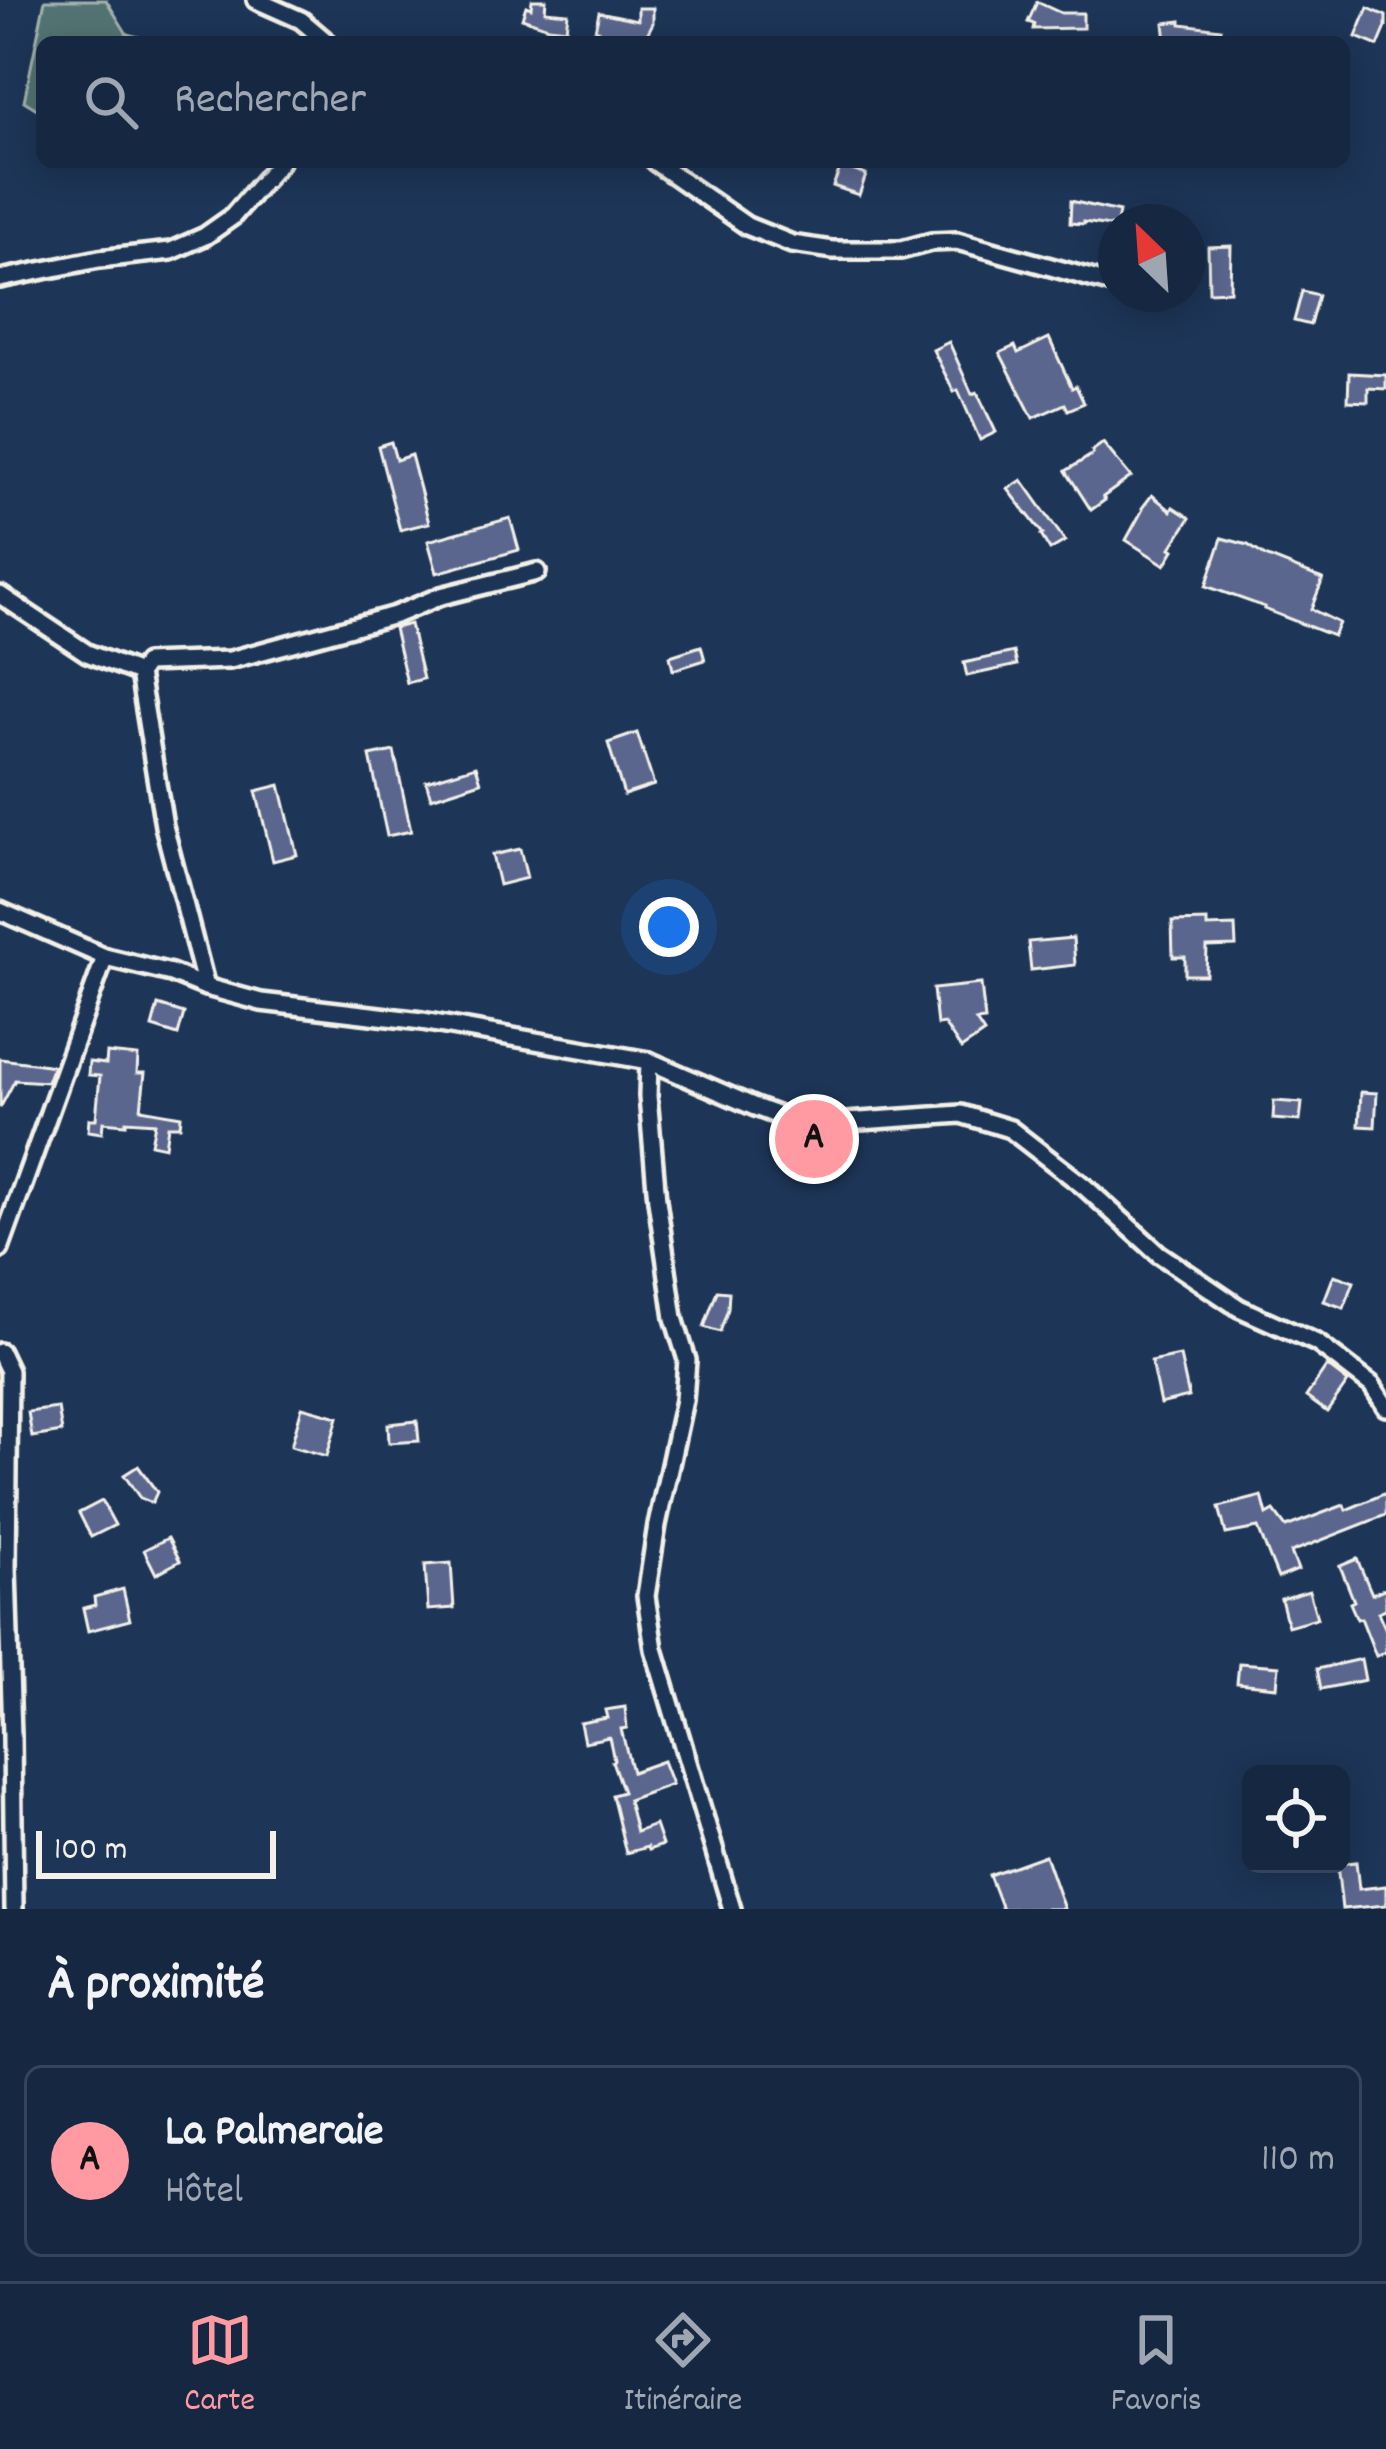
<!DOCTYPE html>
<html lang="fr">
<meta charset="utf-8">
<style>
:root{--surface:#162841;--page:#23344c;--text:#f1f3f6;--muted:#9ea6b1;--line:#35445a;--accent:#ff9aa2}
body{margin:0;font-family:Dekko,sans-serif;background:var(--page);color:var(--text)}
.controls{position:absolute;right:36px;bottom:36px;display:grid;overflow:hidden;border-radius:18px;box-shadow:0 6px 30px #0003}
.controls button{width:108px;height:108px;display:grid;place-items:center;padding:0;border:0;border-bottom:3px solid var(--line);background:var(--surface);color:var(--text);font:60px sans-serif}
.compass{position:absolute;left:1098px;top:204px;width:108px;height:108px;border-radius:50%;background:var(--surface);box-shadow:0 6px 30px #0003;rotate:335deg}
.scale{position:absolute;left:36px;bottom:30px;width:240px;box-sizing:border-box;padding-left:12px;border:6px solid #f4f1e8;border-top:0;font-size:33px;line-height:42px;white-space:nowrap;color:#f4f1e8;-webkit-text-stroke:9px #1d3557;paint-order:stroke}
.you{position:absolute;left:669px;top:927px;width:42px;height:42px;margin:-30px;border:9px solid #fff;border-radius:50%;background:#1a73e8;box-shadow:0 0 0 18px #1a73e833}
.badge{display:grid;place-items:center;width:78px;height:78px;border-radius:50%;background:var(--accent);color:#111;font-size:39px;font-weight:700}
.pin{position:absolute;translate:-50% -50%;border:6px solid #fff;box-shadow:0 3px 12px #0006}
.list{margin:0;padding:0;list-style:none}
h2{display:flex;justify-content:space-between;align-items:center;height:156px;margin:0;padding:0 48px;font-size:51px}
h2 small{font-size:39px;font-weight:400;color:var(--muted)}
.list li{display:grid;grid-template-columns:78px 1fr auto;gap:36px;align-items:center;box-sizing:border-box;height:192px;margin:0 24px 24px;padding:0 24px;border:3px solid var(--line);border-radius:18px}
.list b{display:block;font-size:45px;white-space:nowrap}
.list p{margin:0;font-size:39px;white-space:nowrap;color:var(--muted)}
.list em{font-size:39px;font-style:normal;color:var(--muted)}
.icon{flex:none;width:66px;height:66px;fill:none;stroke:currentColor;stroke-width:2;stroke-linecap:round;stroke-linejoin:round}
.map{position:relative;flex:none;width:1386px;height:1909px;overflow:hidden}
.search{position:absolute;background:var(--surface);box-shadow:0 6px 30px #0003;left:36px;right:36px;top:36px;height:132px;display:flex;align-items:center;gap:30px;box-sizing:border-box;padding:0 42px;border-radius:18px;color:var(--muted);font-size:45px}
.sheet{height:372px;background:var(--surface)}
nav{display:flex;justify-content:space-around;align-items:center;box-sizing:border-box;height:168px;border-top:3px solid var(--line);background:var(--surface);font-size:33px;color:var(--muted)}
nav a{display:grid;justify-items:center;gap:6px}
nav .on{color:var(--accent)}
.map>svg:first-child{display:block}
.green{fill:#537373;stroke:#a4b2ae;stroke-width:3}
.building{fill:#5a668e;stroke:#f4f1e8;stroke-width:3}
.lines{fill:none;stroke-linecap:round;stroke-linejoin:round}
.minor-casing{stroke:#f4f1e8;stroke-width:24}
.minor{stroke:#1d3557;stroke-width:15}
</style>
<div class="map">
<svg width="1386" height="1909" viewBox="0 0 1386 1909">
<rect width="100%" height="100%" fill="#1d3557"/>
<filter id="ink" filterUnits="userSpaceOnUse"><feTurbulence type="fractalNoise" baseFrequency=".00833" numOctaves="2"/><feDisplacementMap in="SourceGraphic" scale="24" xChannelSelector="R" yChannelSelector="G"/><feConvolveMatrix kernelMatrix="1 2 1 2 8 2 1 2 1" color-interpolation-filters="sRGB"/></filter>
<g filter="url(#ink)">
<!-- green -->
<path class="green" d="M45,0H106L127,34L159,42H42V112L24,101Z"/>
<!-- building -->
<g class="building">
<path d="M532,0H546L545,11L568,13L566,29L548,27L522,18L526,6L531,8Z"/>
<path d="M1037,2L1061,13H1083V28L1033,29L1034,24L1028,22Z"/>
<path d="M638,8H653V23L643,42L597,36L598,30H595L599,12L638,20Z"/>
<path d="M1368,8L1386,16V27L1378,46L1356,37Z"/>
<path d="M1181,21V24L1221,29L1220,42H1166L1164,23Z"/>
<path d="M841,166L866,175L859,195L833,186Z"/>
<path d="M1071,201L1119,212L1116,227L1084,222V224L1070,223Z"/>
<path d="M1231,246L1230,291L1209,292L1208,247Z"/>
<path d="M1302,291L1318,295L1310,325L1294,321Z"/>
<path d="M1049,338L1072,388L1076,386L1084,403L1068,410L1065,404L1033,418L1000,353L1015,346L1018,353Z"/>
<path d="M949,342L972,394L977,392L996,432L980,440L958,390L954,392L933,350Z"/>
<path d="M1349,373L1386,375V389L1368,388V402L1348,401Z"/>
<path d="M391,442L396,460L411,455L429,523L400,530L378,446Z"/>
<path d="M1103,443L1131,477L1103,497L1105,500L1091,510L1066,471L1093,454L1092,451Z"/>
<path d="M1022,480L1065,541L1050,550L1041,535L1043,534L1008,489Z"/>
<path d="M1152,495L1171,511L1173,507L1190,518L1171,548L1174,550L1165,565L1126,540L1143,509L1142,508Z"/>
<path d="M510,518L519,550L437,573L428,541Z"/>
<path d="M1222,538L1248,545L1265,556L1323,579L1311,609L1339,623L1333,636L1264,609L1265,607L1206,586Z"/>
<path d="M410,624L423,679L407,683L394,628Z"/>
<path d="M701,646L705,660L673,670L670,656Z"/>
<path d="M1014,652L1017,665L967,676L964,663Z"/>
<path d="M637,733L654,785L624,795L608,743Z"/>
<path d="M394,751L411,831L387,836L370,756Z"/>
<path d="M476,766L481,782L431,798L426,781Z"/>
<path d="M280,785L297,855L273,861L256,791Z"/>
<path d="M520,849L527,878L499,885L492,855Z"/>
<path d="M1207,921V927L1235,926L1236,946L1207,947L1206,975H1185V957H1173L1172,922Z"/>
<path d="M1073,938L1075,965L1031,970L1028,942Z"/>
<path d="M981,984L985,1020L976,1021L984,1033L961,1049L944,1024L937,1025L933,989Z"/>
<path d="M158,1005L184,1013L178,1035L152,1027Z"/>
<path d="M107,1053L138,1056L137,1073H145L141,1109L181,1116L180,1126H168L165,1147L151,1144L155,1123L126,1121V1124L103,1122L102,1133L88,1131L89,1119H96L100,1076L88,1075L89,1062L106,1064Z"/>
<path d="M0,1059L33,1063L53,1066L47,1082L15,1080L0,1108Z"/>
<path d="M1361,1092L1377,1093L1375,1127L1359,1126Z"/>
<path d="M1274,1101L1302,1103L1300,1121L1273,1119Z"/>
<path d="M1334,1275L1354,1282L1344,1308L1324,1301Z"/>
<path d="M717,1291L729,1292L728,1309L720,1332L704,1327Z"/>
<path d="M1180,1356L1189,1397L1160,1404L1151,1362Z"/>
<path d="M1327,1366L1348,1382L1327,1412L1306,1397Z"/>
<path d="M302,1407L338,1417L327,1456L291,1446Z"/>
<path d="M58,1408L62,1432L32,1437L28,1412Z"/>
<path d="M417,1421L419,1441L389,1443L388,1424Z"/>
<path d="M138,1466L157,1492L152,1503L140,1498L124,1475Z"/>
<path d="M1386,1493V1515L1291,1552L1298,1570L1278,1578L1258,1528L1226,1534L1219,1507L1262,1496L1267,1515L1274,1511L1286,1527L1344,1505L1346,1510Z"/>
<path d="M102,1501L115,1525L91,1537L79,1513Z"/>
<path d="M168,1538L180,1561L156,1574L144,1550Z"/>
<path d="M1357,1559L1372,1594L1386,1588V1609L1378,1612L1386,1630V1652L1376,1656L1361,1618L1357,1619L1350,1603L1354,1601L1340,1566Z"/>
<path d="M451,1563L454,1608L428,1610L425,1565Z"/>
<path d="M123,1589L130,1620L88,1631L83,1608L95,1605L94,1597Z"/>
<path d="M1309,1591L1317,1618L1288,1626L1281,1599Z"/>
<path d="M1361,1659L1365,1680L1321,1689L1317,1669Z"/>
<path d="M1239,1663L1279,1666L1277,1687L1237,1683Z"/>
<path d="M625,1707L627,1728L621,1729L632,1772L663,1761L672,1784L628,1800L636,1832L655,1825L662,1845L648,1850L647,1847L626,1853L612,1795L623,1792L612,1761L614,1760L609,1737L584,1742L580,1723L607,1718L605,1710Z"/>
<path d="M1045,1855L1064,1909H1002L989,1875Z"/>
<path d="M1356,1862L1359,1889L1386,1886V1905L1342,1909L1337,1864Z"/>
</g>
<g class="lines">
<defs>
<g id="minor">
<path d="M256,0L301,20L327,42"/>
<path d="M655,162L747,226L792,244L833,250H901L931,242L957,241L1116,285"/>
<path d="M0,279L99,259L171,251L205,236L232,217L280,162"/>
<path d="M0,595L87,653L139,673"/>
<path d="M0,911L105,957L171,973L206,987L261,1002L422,1021L649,1061L755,1107L803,1125L961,1114L1010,1129L1085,1187L1159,1254L1239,1308L1317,1343L1372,1385L1386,1407"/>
<path d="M206,987L164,826L139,673L146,663L230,660L395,615L441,596L537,572"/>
<path d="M649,1061L648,1096L657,1200L674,1318L687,1360L684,1400L657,1525L646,1596L654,1649L732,1909"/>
<path d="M0,1249L105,957"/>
<path d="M0,1352L9,1371L7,1569L12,1736L14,1909"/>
</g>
</defs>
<!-- minor casing -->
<use href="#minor" class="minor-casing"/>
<!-- minor -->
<use href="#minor" class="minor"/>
</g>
</g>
</svg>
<div class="controls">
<button><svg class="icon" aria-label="locate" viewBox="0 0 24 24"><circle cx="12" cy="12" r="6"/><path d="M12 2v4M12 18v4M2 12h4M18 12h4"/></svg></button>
</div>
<svg class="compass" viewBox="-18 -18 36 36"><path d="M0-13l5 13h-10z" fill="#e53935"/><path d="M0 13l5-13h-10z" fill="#9ea6b1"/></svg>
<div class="scale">100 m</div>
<div class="you"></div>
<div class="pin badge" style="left:814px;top:1139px">A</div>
<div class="search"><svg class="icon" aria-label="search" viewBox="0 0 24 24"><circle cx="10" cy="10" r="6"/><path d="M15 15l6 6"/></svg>Rechercher</div>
</div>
<section class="sheet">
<h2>À proximité<small></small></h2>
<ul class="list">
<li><span class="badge">A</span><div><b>La Palmeraie</b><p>Hôtel</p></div><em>110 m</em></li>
</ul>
</section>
<nav>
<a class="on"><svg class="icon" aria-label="map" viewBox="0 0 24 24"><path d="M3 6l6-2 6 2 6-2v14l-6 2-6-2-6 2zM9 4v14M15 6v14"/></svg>Carte</a>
<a><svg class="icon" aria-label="directions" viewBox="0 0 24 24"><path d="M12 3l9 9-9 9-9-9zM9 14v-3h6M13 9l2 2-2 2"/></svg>Itinéraire</a>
<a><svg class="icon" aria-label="saved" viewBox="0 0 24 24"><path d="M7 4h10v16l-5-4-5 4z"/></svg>Favoris</a>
</nav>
